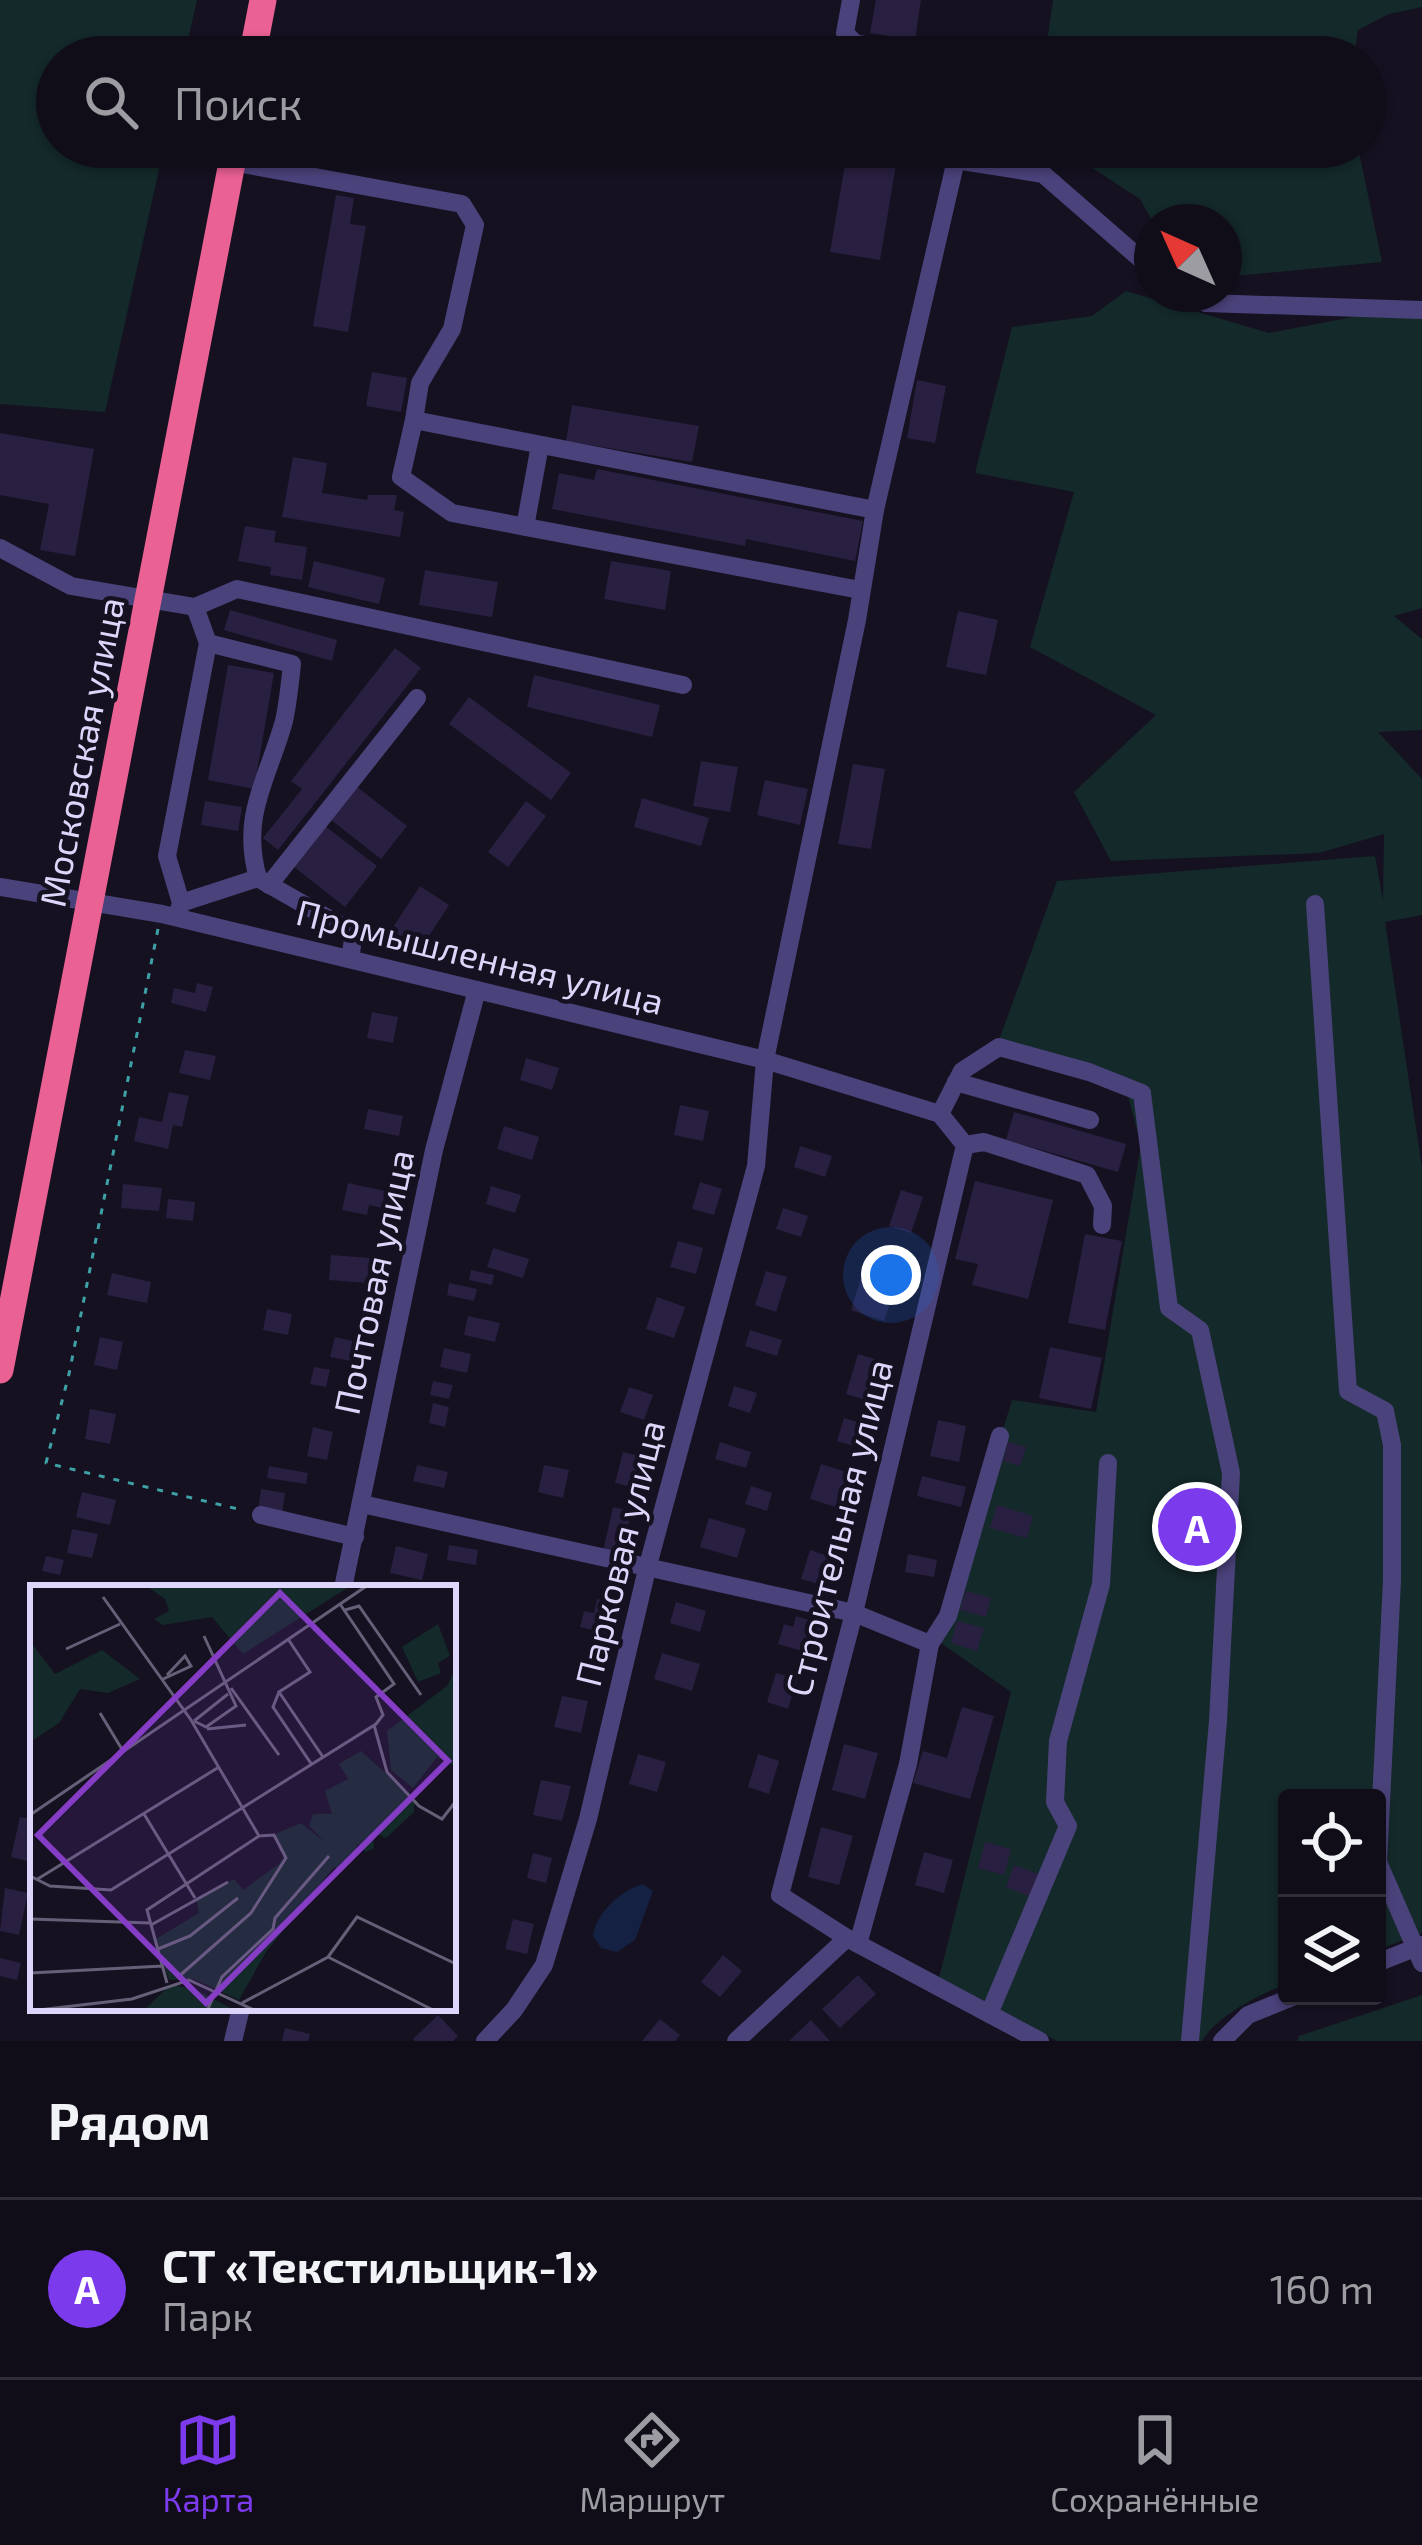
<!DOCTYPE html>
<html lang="ru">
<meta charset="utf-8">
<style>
:root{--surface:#100d19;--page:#191622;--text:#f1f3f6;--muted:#9c9ca2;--line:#302d38;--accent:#7c3aed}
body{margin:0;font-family:"Exo 2",sans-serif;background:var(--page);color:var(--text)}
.controls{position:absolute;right:36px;bottom:36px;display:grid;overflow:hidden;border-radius:12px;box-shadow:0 3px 9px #0004}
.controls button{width:108px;height:108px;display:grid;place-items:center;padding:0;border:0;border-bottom:3px solid var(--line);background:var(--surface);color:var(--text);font:60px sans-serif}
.compass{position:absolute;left:1134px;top:204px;width:108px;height:108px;border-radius:50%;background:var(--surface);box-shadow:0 3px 9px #0004;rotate:315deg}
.you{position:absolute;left:891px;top:1275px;width:42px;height:42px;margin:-30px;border:9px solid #fff;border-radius:50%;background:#1a73e8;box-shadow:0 0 0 18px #1a73e833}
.badge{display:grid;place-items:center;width:78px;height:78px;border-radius:50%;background:var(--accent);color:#fff;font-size:39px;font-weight:700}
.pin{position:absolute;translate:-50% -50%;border:6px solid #fff;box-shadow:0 3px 12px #0006}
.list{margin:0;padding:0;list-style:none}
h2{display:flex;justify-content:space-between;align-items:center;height:156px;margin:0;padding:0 48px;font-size:51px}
h2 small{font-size:39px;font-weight:400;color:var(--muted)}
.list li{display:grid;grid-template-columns:78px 1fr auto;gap:36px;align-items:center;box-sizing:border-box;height:180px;padding:0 48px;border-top:3px solid var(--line)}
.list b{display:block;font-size:45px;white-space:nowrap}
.list p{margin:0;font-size:39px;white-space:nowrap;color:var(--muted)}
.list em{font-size:39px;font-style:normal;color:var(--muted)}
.icon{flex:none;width:66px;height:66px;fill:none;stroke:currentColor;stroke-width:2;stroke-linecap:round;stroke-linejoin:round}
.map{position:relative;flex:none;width:1422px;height:2041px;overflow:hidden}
.search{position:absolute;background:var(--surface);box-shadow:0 3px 9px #0004;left:36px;right:36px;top:36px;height:132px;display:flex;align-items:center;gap:30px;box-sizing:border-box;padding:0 42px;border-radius:66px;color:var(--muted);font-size:45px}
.sheet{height:336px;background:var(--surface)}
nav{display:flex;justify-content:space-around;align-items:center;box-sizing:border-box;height:168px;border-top:3px solid var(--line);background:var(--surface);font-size:33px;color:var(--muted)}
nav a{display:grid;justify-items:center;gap:6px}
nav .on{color:var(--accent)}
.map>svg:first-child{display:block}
.green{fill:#14292a}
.water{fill:#142142}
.building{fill:#291f40}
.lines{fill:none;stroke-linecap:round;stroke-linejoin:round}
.path{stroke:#3ea1a6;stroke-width:3;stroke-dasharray:6 9;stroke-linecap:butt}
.minor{stroke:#4a427a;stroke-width:18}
.highway{stroke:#ea6193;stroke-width:27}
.labels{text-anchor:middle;stroke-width:9;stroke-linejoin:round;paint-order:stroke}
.street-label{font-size:36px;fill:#ded6fa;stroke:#151121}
.inset-road{fill:none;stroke:#656078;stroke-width:3}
.view{fill:#853dc5;fill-opacity:0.15;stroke:#853dc5;stroke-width:6}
.inset-edge{fill:none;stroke:#ded6fa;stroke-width:6}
</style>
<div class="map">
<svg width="1422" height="2041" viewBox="0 0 1422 2041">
<rect width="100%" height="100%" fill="#151121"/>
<!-- green -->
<g class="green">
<path d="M0,0H197L184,57H57V147H164L105,412L0,404Z"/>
<path d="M1053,0H1422V7L1389,14L1358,30L1354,57H1045Z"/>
<path d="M1060,147H1358L1382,262L1224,277V222H1153L1140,199Z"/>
<path d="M1126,291L1269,333L1422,304V608L1394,616L1422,639V730L1378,732L1422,779V915L1385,922L1422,1168V1933L1377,1950V1798H1287V1984C1260,1994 1217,2016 1202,2041H1057L939,1978L1011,1692L938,1641L1012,1400L1096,1412L1141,1145L1127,1092L995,1051L1057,881L1375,856L1383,901L1384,834L1319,853L1111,861L1074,792L1156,715L1030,647L1074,492L975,473L1012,327L1092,316Z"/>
<path d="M1422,1995V2041H1297L1299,2036Z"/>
</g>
<!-- water -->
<path class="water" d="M643,1884L653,1891L635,1940L617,1952L601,1948L593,1936C595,1914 621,1890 643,1884Z"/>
<!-- building -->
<g class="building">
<path d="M876,0H921L915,40L870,33Z"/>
<path d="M347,147H384L380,168L344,161Z"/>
<path d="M848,147H899L880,260L830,252Z"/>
<path d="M336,195L354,198L350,224L366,226L348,332L313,326Z"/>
<path d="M372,372L407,378L401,412L366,406Z"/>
<path d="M917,380L946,386L935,443L907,438Z"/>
<path d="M572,405L699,426L692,462L566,441Z"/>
<path d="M0,433L94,449L75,556L40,550L49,504L0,495Z"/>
<path d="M293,457L327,463L322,493L367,500L368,495H397L394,510L404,512L400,537L282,517Z"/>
<path d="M597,469L863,521L855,561L746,539L745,546L552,509L559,473L594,480Z"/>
<path d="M245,526L276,531L274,542L307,547L302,580L270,575L271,567L238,561Z"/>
<path d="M314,561L385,578L379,604L308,587Z"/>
<path d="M611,561L671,571L665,610L604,599Z"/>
<path d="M425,570L498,582L492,617L419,605Z"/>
<path d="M230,610L337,640L332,661L224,630Z"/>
<path d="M958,611L998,620L986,675L946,667Z"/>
<path d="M395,648L421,668L278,850L263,838L302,789L291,781Z"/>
<path d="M228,665L274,673L254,789L208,780Z"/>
<path d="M534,675L660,705L652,737L527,707Z"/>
<path d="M469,697L571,773L551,800L449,724Z"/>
<path d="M701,761L738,767L730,812L693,806Z"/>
<path d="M853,764L885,769L871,849L838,844Z"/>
<path d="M765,780L808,789L800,825L757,815Z"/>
<path d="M356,786L407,826L381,859L330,819Z"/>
<path d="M642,798L709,818L701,846L634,827Z"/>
<path d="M205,801L242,807L238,831L201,825Z"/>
<path d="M526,801L546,816L508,867L488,852Z"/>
<path d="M325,826L377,866L345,907L294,867Z"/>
<path d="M420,886L449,905L420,950L386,938Z"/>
<path d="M197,983L213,987L206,1012L171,1003L174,988L195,993Z"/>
<path d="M372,1012L398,1017L393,1043L367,1038Z"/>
<path d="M185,1050L216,1056L210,1080L179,1073Z"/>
<path d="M526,1058L559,1068L552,1090L520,1080Z"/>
<path d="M169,1092L189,1096L182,1127L173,1125L168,1149L134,1141L139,1117L162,1122Z"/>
<path d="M680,1105L709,1111L703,1141L674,1135Z"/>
<path d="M368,1109L403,1116L399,1136L364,1129Z"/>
<path d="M1014,1112L1126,1144L1118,1172L1006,1140Z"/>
<path d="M504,1126L539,1137L532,1160L497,1149Z"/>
<path d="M800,1146L832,1156L825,1177L794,1167Z"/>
<path d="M975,1181L1053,1200L1028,1299L972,1285L978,1264L955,1259Z"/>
<path d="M700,1182L722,1189L714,1215L692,1209Z"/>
<path d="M348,1183L385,1191L382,1208L369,1205L367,1215L342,1210Z"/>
<path d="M123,1184L162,1188L159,1211L121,1208Z"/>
<path d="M491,1186L521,1195L515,1213L486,1204Z"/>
<path d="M901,1190L923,1197L911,1233L889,1226Z"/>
<path d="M168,1199L195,1202L193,1221L166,1218Z"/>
<path d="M783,1208L808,1216L801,1237L776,1229Z"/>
<path d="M1085,1234L1122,1241L1105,1330L1068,1323Z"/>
<path d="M678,1241L703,1248L696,1274L670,1267Z"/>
<path d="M493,1248L529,1259L523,1278L487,1267Z"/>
<path d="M331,1255L370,1258L367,1283L329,1280Z"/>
<path d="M471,1270L494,1275L492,1285L469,1280Z"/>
<path d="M766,1271L787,1277L776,1312L755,1305Z"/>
<path d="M112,1273L151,1282L147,1303L107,1295Z"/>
<path d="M861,1278L895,1289L884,1321L851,1310Z"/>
<path d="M449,1283L477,1289L474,1301L447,1295Z"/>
<path d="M657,1297L685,1307L674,1338L646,1329Z"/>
<path d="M267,1309L292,1314L288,1335L263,1330Z"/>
<path d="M468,1316L500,1323L495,1342L464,1335Z"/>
<path d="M750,1330L782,1340L777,1356L745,1346Z"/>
<path d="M100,1337L123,1342L117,1370L94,1365Z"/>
<path d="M335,1337L360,1343L356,1362L330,1357Z"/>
<path d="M1050,1347L1102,1358L1091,1409L1039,1398Z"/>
<path d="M444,1348L471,1354L467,1373L440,1367Z"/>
<path d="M858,1354L881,1361L869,1401L846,1394Z"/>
<path d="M314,1367L330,1370L326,1387L310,1384Z"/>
<path d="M433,1381L453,1385L449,1399L430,1395Z"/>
<path d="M734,1386L757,1393L750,1413L728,1406Z"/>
<path d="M629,1387L653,1395L644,1420L620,1412Z"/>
<path d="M433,1403L449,1407L445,1427L429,1423Z"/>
<path d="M90,1409L116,1414L110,1444L85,1439Z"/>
<path d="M844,1418L864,1424L857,1447L837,1441Z"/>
<path d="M938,1420L966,1426L959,1462L930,1456Z"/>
<path d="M313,1427L333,1432L327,1460L307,1456Z"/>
<path d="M720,1442L751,1452L746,1468L715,1459Z"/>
<path d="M1008,1442L1026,1447L1020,1466L1003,1461Z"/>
<path d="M623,1452L648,1458L641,1489L615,1483Z"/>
<path d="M821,1464L853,1474L842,1509L810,1499Z"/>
<path d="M417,1465L448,1472L444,1488L413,1481Z"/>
<path d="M544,1465L569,1470L563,1498L538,1492Z"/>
<path d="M269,1466L308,1473L306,1484L267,1478Z"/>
<path d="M922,1476L966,1487L961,1507L917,1496Z"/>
<path d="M751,1486L772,1493L767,1511L745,1504Z"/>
<path d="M261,1489L285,1493L282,1513L258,1509Z"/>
<path d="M82,1492L116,1500L110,1525L76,1517Z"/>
<path d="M997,1505L1033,1516L1027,1538L990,1528Z"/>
<path d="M613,1507L632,1511L624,1542L636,1544L632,1557L603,1551Z"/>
<path d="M709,1518L746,1529L737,1558L700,1547Z"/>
<path d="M72,1529L98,1534L92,1558L67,1553Z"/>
<path d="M449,1545L478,1550L476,1565L447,1560Z"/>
<path d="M396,1546L428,1554L422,1580L390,1573Z"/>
<path d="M810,1550L831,1557L822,1585L801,1579Z"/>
<path d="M908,1554L937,1560L934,1577L905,1572Z"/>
<path d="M46,1556L64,1560L60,1575L42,1571Z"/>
<path d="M966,1591L991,1598L986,1617L960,1610Z"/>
<path d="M597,1599L615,1603L608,1634L580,1627L584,1611L594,1613Z"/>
<path d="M676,1602L706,1611L700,1632L670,1623Z"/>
<path d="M796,1616L824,1625L820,1636L811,1633L805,1652L778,1644L784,1624L793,1627Z"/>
<path d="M957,1621L984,1628L977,1651L951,1643Z"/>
<path d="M662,1653L700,1664L692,1691L654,1679Z"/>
<path d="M776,1673L797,1679L788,1709L767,1702Z"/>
<path d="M562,1696L588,1701L581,1733L554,1727Z"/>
<path d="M962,1707L994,1716L970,1799L913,1783L923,1751L947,1758Z"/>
<path d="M844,1744L878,1753L865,1799L832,1790Z"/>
<path d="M638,1754L666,1762L657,1792L629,1784Z"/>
<path d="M758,1754L779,1761L769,1794L748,1787Z"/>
<path d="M541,1780L571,1786L562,1821L533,1815Z"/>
<path d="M20,1817L33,1819L31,1862L11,1857Z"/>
<path d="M821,1827L853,1836L839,1885L808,1877Z"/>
<path d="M985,1842L1011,1849L1004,1875L978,1868Z"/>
<path d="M924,1852L953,1860L944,1893L915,1885Z"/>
<path d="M533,1853L552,1858L546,1883L527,1878Z"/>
<path d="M1014,1865L1039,1874L1031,1897L1006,1887Z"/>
<path d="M5,1888L28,1893L19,1935L0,1931Z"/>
<path d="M513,1919L534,1924L527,1954L505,1949Z"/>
<path d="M723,1955L742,1971L720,1997L701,1982Z"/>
<path d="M0,1958L21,1963L17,1980L0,1976Z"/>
<path d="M858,1975L876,1994L840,2028L822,2009Z"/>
<path d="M438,2015L458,2036L453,2041H415L413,2039Z"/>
<path d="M660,2019L680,2035L675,2041H642Z"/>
<path d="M811,2020L830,2041H789Z"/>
<path d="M285,2028L310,2034L308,2041H282Z"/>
</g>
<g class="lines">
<!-- path -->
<path class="path" d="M158,929L69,1374L46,1463L242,1510"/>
<!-- minor -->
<g class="minor">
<path d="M851,0L845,33L855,43L915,57"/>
<path d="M956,160L1043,174L1152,269"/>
<path d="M232,162L462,204L475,225L452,329L420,383L414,420L875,510"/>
<path d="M1193,294L1206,303L1422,310"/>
<path d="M414,420L401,477L452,513L860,590"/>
<path d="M525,527L540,445"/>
<path d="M0,548L71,586L195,607L208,643L167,856L181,903L177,917"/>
<path d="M195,607L237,589L683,685"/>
<path d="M261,880L354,933L350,959"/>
<path d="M269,885L417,698"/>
<path d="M0,887L162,914L477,990L765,1060L940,1114"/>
<path d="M181,903L258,878C240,815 268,779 284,721C288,703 290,683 292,664L208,643"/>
<path d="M1315,904L1348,1391L1385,1411L1392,1445V1580L1378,1862L1422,1963"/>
<path d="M956,1082L1090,1120"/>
<path d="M940,1114L962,1071L999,1047L1089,1072L1142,1093L1169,1308L1200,1330L1231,1473L1218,1721L1190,2041"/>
<path d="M940,1114L965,1145L854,1613L780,1895L847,1938L1040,2041"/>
<path d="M965,1145L984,1142L1087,1175L1103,1206L1102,1225"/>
<path d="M362,1504L854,1613L930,1644"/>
<path d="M261,1515L355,1537"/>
<path d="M343,1588L434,1150L477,990"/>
<path d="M858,1944L908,1764L930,1644L948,1616L1000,1436"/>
<path d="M1377,1963L1422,1945"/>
<path d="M989,2014L1068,1826L1055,1802L1058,1741L1101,1584L1108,1463"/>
<path d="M233,2041L241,2008"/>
<path d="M485,2041L514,2010L544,1965L588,1819L647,1569L756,1166L765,1060L857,620L875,510L959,147"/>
<path d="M736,2041L847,1938"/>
<path d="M1222,2041L1248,2015L1295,1996"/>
</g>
<!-- highway -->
<g class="highway">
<path d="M252,57L263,0"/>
<path d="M0,1370L235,147"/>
</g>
</g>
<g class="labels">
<!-- street labels -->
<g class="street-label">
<text transform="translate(82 752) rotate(-79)" y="13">Московская улица</text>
<text transform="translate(480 957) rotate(14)" y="13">Промышленная улица</text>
<text transform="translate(374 1282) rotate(-78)" y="13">Почтовая улица</text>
<text transform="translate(839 1528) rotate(-76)" y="13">Строительная улица</text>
<text transform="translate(620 1553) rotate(-76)" y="13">Парковая улица</text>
</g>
</g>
<!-- overview -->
<g transform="translate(30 1585)">
<rect width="426" height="426" fill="#151121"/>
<path d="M115,0H322L213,69L182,32L133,40L124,34L139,26L135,14ZM408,39L420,71L408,78L411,88L388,97L372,62ZM0,56L25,89L72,65L110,94L78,108L50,104L29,138L0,157ZM426,82V182L407,172L383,203L361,185L357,146L417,101ZM331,166L384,214V227L356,253L343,247L344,263L336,267L327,259L326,272L311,286L304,282L236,367L209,415L164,394L139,395L126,354L169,328L166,313L204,294L213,305L249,279L254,271L243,250L271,238L296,258L279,241L283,229H302L295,206L318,194L309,179ZM140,400L162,403L203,424L113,426Z" fill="#14292a"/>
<path class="inset-road" d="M73,12L161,135L229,251M315,25L329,21L391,110M258,54L280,87L249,107L293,172M36,64L90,39M131,95L161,81L155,71L137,90M201,103L249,170M249,107L243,122L282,180M70,128L93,166M164,136L176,142L206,121L174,51M164,136L198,109M344,140L357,187L389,221L412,234L426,216M177,144L216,140M114,229L165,313M0,230L338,0M0,291L20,301L81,305L346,139L353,130L346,112L364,99L310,19M6,295L189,182M0,334L120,338M121,340L198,297M128,364L160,351L208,313M298,372L405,426M0,388L133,381M147,393L221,328L256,273L244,250L229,251M137,398L117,325L229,251M212,418L298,372L327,332L426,379M0,426L102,414L159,395L226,426M177,426L192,392L243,344L245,333L299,271"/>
<path class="view" d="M250,8L418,176L176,418L8,250Z"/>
<rect width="426" height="426" class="inset-edge"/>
</g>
</svg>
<div class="controls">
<button><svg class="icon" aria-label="locate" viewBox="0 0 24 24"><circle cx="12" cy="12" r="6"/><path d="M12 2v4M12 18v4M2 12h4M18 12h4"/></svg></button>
<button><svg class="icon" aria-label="layers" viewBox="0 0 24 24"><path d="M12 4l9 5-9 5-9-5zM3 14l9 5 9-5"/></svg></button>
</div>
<svg class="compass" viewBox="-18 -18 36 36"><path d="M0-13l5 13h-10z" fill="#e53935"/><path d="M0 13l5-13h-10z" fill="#9c9ca2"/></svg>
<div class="you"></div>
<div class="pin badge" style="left:1197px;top:1527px">A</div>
<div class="search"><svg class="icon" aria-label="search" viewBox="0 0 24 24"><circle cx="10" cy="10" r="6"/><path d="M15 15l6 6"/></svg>Поиск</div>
</div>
<section class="sheet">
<h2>Рядом<small></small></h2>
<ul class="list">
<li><span class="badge">A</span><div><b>СТ «Текстильщик-1»</b><p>Парк</p></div><em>160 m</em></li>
</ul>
</section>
<nav>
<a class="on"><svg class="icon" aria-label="map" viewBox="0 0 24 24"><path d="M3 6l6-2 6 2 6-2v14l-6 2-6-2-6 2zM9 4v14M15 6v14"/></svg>Карта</a>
<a><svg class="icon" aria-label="directions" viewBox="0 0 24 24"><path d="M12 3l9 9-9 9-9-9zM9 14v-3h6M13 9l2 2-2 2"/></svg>Маршрут</a>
<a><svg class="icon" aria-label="saved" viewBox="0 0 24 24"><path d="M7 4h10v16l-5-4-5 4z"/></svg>Сохранённые</a>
</nav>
